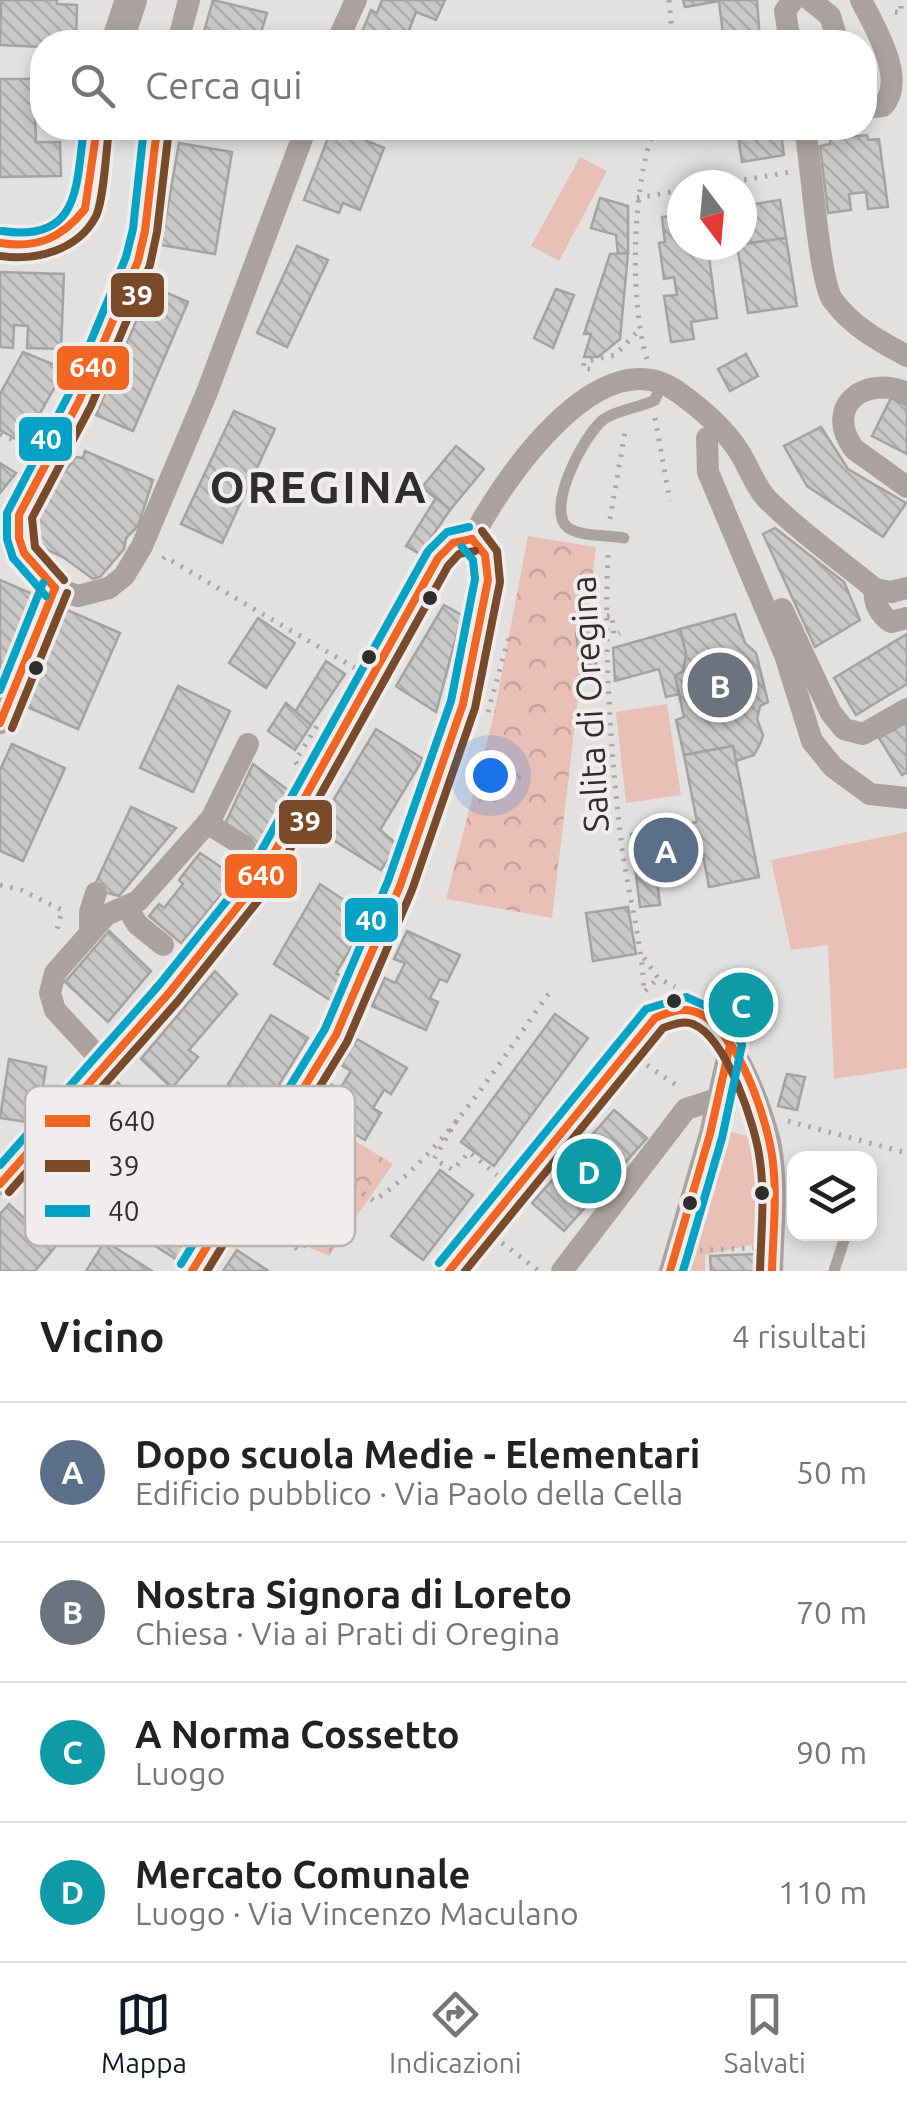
<!DOCTYPE html>
<html lang="it">
<meta charset="utf-8">
<style>
:root{--surface:#fff;--page:#f2f2f2;--text:#222;--muted:#767676;--line:#e0e0e0;--accent:#111827}
body{margin:0;font-family:Ubuntu,sans-serif;background:var(--page);color:var(--text)}
.controls{position:absolute;right:30px;bottom:30px;display:grid;overflow:hidden;border-radius:20px;box-shadow:0 5px 15px #0003}
.controls button{width:90px;height:90px;display:grid;place-items:center;padding:0;border:0;border-bottom:2px solid var(--line);background:var(--surface);color:var(--text);font:50px sans-serif}
.compass{position:absolute;left:667px;top:170px;width:90px;height:90px;border-radius:50%;background:var(--surface);box-shadow:0 5px 15px #0003;rotate:164deg}
.you{position:absolute;left:490px;top:775px;width:35px;height:35px;margin:-25px;border:8px solid #fff;border-radius:50%;background:#1a73e8;box-shadow:0 0 0 15px #1a73e833}
.badge{display:grid;place-items:center;width:65px;height:65px;border-radius:50%;background:var(--accent);color:#fff;font-size:32px;font-weight:700}
.pin{position:absolute;translate:-50% -50%;border:5px solid #fff;box-shadow:0 2px 10px #0006}
.list{margin:0;padding:0;list-style:none}
h2{display:flex;justify-content:space-between;align-items:center;height:130px;margin:0;padding:0 40px;font-size:42px}
h2 small{font-size:32px;font-weight:400;color:var(--muted)}
.list li{display:grid;grid-template-columns:65px 1fr auto;gap:30px;align-items:center;box-sizing:border-box;height:140px;padding:0 40px;border-top:2px solid var(--line)}
.list b{display:block;font-size:38px;white-space:nowrap}
.list p{margin:0;font-size:32px;white-space:nowrap;color:var(--muted)}
.list em{font-size:32px;font-style:normal;color:var(--muted)}
.icon{flex:none;width:55px;height:55px;fill:none;stroke:currentColor;stroke-width:2;stroke-linecap:round;stroke-linejoin:round}
.map{position:relative;flex:none;width:907px;height:1271px;overflow:hidden}
.search{position:absolute;background:var(--surface);box-shadow:0 5px 15px #0003;left:30px;right:30px;top:30px;height:110px;display:flex;align-items:center;gap:25px;box-sizing:border-box;padding:0 35px;border-radius:40px;color:var(--muted);font-size:38px}
.sheet{height:690px;background:var(--surface)}
nav{display:flex;justify-content:space-around;align-items:center;box-sizing:border-box;height:140px;border-top:2px solid var(--line);background:var(--surface);font-size:28px;color:var(--muted)}
nav a{display:grid;justify-items:center;gap:5px}
nav .on{color:var(--accent)}
.map>svg:first-child{display:block}
.green{fill:#e7bfb5}
.park{fill:url(#park-crowns)}
.building{fill:url(#building-back-hatch);stroke:#a4a2a2;stroke-width:2.5}
.lines{fill:none;stroke-linecap:round;stroke-linejoin:round}
.path{stroke:#aba5a3;stroke-width:5;stroke-dasharray:2.5 8;stroke-linecap:butt}
.lane{stroke:#aba29f;stroke-width:11}
.street{stroke:#aba29f;stroke-width:22}
.secondary{stroke:#aaa19f;stroke-width:32}
.bus-1-casing{stroke:#f1edec;stroke-width:15}
.bus-2-casing{stroke:#f1edec;stroke-width:15}
.bus-3-casing{stroke:#f1edec;stroke-width:15}
.bus-1{stroke:#f26522;stroke-width:8}
.bus-2{stroke:#7a4b2a;stroke-width:8}
.bus-3{stroke:#02a3c6;stroke-width:8}
.bus-dot{fill:#2f2e2d;stroke:#f1edec;stroke-width:4}
.labels{text-anchor:middle;stroke-width:8;stroke-linejoin:round;paint-order:stroke}
.street-label{font-size:35px;fill:#2f2e2d;stroke:#f1edec}
.district-label{font-size:45px;font-weight:bold;letter-spacing:2.5px;fill:#2f2e2d;stroke:#f1edec}
.key{fill:#f1edec;stroke:#b7b4b3;stroke-width:2.5}
.key-label{font-size:28px;fill:#2f2e2d}
.line-badge{stroke:#f1edec;stroke-width:4}
.badge-label{font-size:28px;text-anchor:middle;font-weight:bold;fill:#fff}
</style>
<div class="map">
<svg width="907" height="1271" viewBox="0 0 907 1271">
<defs>
<pattern id="park-crowns" width="20" height="18" patternUnits="userSpaceOnUse" patternTransform="scale(2.5)"><rect width="20" height="18" fill="#e7bfb5"/><path d="M2 6a3 3 0 1 1 6 0M12 15a3 3 0 1 1 6 0" fill="none" stroke="#c6a49c"/></pattern>
<pattern id="building-back-hatch" width="6" height="6" patternUnits="userSpaceOnUse" patternTransform="scale(2.5)"><rect width="6" height="6" fill="#cac9c8"/><path d="M-1 5l2 2M0 0l6 6M5-1l2 2" fill="none" stroke="#aeadac"/></pattern>
</defs>
<rect width="100%" height="100%" fill="#e3e1e0"/>
<!-- green -->
<g class="green">
<path d="M580,157L607,171L559,261L531,246Z"/>
<path d="M667,704L681,795L626,803L616,712Z"/>
<path d="M907,832V1068L834,1079L828,945L791,950L771,860Z"/>
<path d="M732,1132L747,1136L757,1150L760,1243L705,1255V1271H682L725,1135Z"/>
</g>
<!-- park -->
<g class="park">
<path d="M528,536L596,547L552,918L446,899L494,714Z"/>
<path d="M313,1115L393,1164L329,1256L246,1220Z"/>
</g>
<!-- building -->
<g class="building">
<path d="M1,0H57V4L77,5L76,42H42V47L0,45Z"/>
<path d="M213,0L267,13L258,42H201Z"/>
<path d="M382,0H445L436,20L416,12L405,41L358,42L371,10L377,13Z"/>
<path d="M683,0H757L760,42H724L719,1L685,7Z"/>
<path d="M0,79H42V115H35L36,142H60L61,176L0,177Z"/>
<path d="M332,128H372L367,141L384,148L360,210L343,203L339,213L304,200Z"/>
<path d="M699,128H780L784,155L742,162L737,129L700,135Z"/>
<path d="M867,135L868,140L879,139L888,207L868,209L866,192L849,194L851,210L828,213L820,146L830,144V139Z"/>
<path d="M179,143L232,152L215,254L161,245Z"/>
<path d="M600,198L628,206V253L618,254L616,235L591,228Z"/>
<path d="M780,200L786,238L742,244V206Z"/>
<path d="M682,214V245H736L708,249L717,318L691,322L694,339L671,342L664,296L677,295L674,277L664,279L659,243L665,242L662,217Z"/>
<path d="M786,238L797,306L748,313L737,245Z"/>
<path d="M297,246L328,260L287,347L257,333Z"/>
<path d="M628,253L620,339L598,357H584L591,334H584L610,254Z"/>
<path d="M0,272L64,274L61,349L27,348L28,326L14,325L13,348L0,347Z"/>
<path d="M151,286L188,302L133,431L96,415Z"/>
<path d="M556,289L574,295L553,348L534,338Z"/>
<path d="M23,352L65,369L23,443L0,430V394Z"/>
<path d="M746,354L758,376L730,391L718,369Z"/>
<path d="M891,398L907,406V454L872,436Z"/>
<path d="M234,411L275,429L222,543L181,524Z"/>
<path d="M821,427L848,469L906,503L883,537L807,486L784,446Z"/>
<path d="M456,446L484,469L450,510L422,487Z"/>
<path d="M85,451L153,480L138,526L126,538L124,549L100,577L93,579L63,557L32,543L38,504L76,457L83,458Z"/>
<path d="M0,463L16,473L0,493Z"/>
<path d="M436,498L450,510L420,554L406,546Z"/>
<path d="M775,528L844,582L860,620L815,647L763,534Z"/>
<path d="M0,580L37,596L0,680Z"/>
<path d="M444,605L462,615L436,712L396,686Z"/>
<path d="M67,610L120,633L78,729L25,706Z"/>
<path d="M735,614L745,643L756,653L768,702L760,706L757,719L763,735L761,742L754,755L736,761L733,746L684,755L676,720L684,717L675,676L683,671L686,654L680,629Z"/>
<path d="M258,618L295,643L266,688L229,663Z"/>
<path d="M593,623L597,680L581,676L576,633L578,626Z"/>
<path d="M680,629L686,654L683,671L675,676L679,694L666,697L659,669L615,681L613,648Z"/>
<path d="M907,634V684L856,715L834,678Z"/>
<path d="M326,661L345,674L311,725L295,712Z"/>
<path d="M178,686L230,711L193,792L140,768Z"/>
<path d="M286,703L311,725L295,750L268,731Z"/>
<path d="M907,722V772L902,775L879,738Z"/>
<path d="M376,729L423,759L380,830L398,845L381,870L316,829Z"/>
<path d="M12,744L65,768L23,861L0,851V770Z"/>
<path d="M733,746L759,877L709,887L703,855L655,864L660,905L640,907L631,834L697,822L684,755Z"/>
<path d="M253,764L288,790L257,846L224,826Z"/>
<path d="M131,807L176,828L119,896L93,889Z"/>
<path d="M200,853L236,877L181,943L149,916L159,904L164,908L183,884L179,880Z"/>
<path d="M320,884L369,917L336,973L342,977L330,1000L274,964Z"/>
<path d="M628,907L636,954L593,961L586,913Z"/>
<path d="M109,931L151,971L108,1022L65,982Z"/>
<path d="M407,931L460,955L447,982L440,979L430,998L438,1002L426,1030L372,1006L385,978L395,983L405,963L394,959Z"/>
<path d="M215,971L237,994L189,1050L198,1057L172,1088L141,1059Z"/>
<path d="M555,1014L588,1038L494,1166L461,1142Z"/>
<path d="M271,1015L308,1038L259,1117L222,1094Z"/>
<path d="M357,1039L407,1068L391,1094L384,1090L373,1108L381,1113L365,1140L315,1110L330,1084L340,1089L351,1071L341,1065Z"/>
<path d="M9,1059L46,1067L40,1106L28,1105L27,1122L0,1118Z"/>
<path d="M787,1074L805,1077L797,1110L778,1106Z"/>
<path d="M116,1081L153,1117L68,1219L27,1182Z"/>
<path d="M614,1110L647,1138L564,1231L532,1203Z"/>
<path d="M187,1115L251,1154L182,1263L119,1223Z"/>
<path d="M440,1170L473,1195L423,1260L391,1236Z"/>
<path d="M9,1204L55,1247L35,1271H0V1214Z"/>
<path d="M105,1241L152,1271H86Z"/>
<path d="M237,1250L267,1270L266,1271H223Z"/>
<path d="M755,1254V1271H711L710,1256Z"/>
</g>
<g class="lines">
<!-- path -->
<g class="path">
<path d="M669,0L673,42"/>
<path d="M895,12L901,13V0"/>
<path d="M713,185L790,172"/>
<path d="M637,198L682,190"/>
<path d="M647,359C629,303 632,182 655,128"/>
<path d="M590,369H583L584,362L615,355L637,332"/>
<path d="M655,418L670,501"/>
<path d="M0,434L29,447"/>
<path d="M610,519L626,426"/>
<path d="M608,555C604,649 610,746 621,840C627,891 642,940 644,992L658,978"/>
<path d="M163,559L165,557L355,668"/>
<path d="M607,616L612,615L614,636L620,633"/>
<path d="M488,712L509,637"/>
<path d="M297,764L295,761L317,726"/>
<path d="M0,885L21,890L62,910L56,934"/>
<path d="M644,958L658,978L675,987"/>
<path d="M647,1065L679,1087"/>
<path d="M457,1120L434,1159L453,1170L469,1152L497,1175"/>
<path d="M788,1121L907,1153"/>
<path d="M254,1207L261,1211L324,1132L346,1150L291,1244L300,1251L350,1184L374,1201C448,1149 499,1062 552,989"/>
<path d="M502,1243L539,1271"/>
<path d="M700,1250L754,1248"/>
</g>
<!-- lane -->
<g class="lane">
<path d="M624,538C609,535 584,537 570,529C542,513 585,433 604,419C619,409 639,408 655,400L662,382"/>
<path d="M834,1271L846,1234"/>
</g>
<!-- street -->
<g class="street">
<path d="M810,0L830,16L838,42"/>
<path d="M861,0C875,28 907,79 883,106L864,108"/>
<path d="M178,42L189,0"/>
<path d="M337,42L356,0"/>
<path d="M790,42L785,11L793,0"/>
<path d="M157,128L145,231L138,261L79,401L19,515V538L34,567L55,588L78,596L109,588L124,576L142,546L207,392L306,128"/>
<path d="M805,128C811,161 819,279 832,299C851,326 879,341 907,356"/>
<path d="M907,393C864,374 823,407 854,449L907,487"/>
<path d="M707,438L708,472L785,655L812,741L833,767L870,794L907,798"/>
<path d="M472,539C501,482 600,335 678,392C699,407 723,427 738,450C749,466 755,488 769,501C801,533 840,560 875,589L891,592L907,588"/>
<path d="M875,589C873,602 880,615 891,622L907,618"/>
<path d="M782,609L831,713L844,729L863,734L907,709"/>
<path d="M0,723L55,588"/>
<path d="M207,823L244,846"/>
<path d="M127,907L137,924L163,945"/>
<path d="M90,932V912L96,893"/>
<path d="M105,1064L55,1010L50,993L55,973L106,915L138,901L211,819L248,744"/>
<path d="M0,1184L169,993L259,880L379,669L438,558L453,543L472,539"/>
<path d="M192,1271L336,1035L400,886L463,704L488,580L485,555L472,539"/>
<path d="M449,1271L655,1018C671,1012 683,1006 699,1013C732,1026 765,1114 771,1147C778,1187 773,1231 772,1271"/>
<path d="M562,1271L686,1109L717,1099"/>
<path d="M670,1271L710,1134L730,1045"/>
</g>
<!-- secondary -->
<g class="secondary">
<path d="M117,42L131,0"/>
<path d="M0,243C38,251 63,239 85,209L97,128"/>
</g>
<defs>
<g id="bus-1">
<path d="M0,243C37,249 62,238 85,209L97,128"/>
<path d="M55,588L24,553L19,538V515L79,401L138,261L145,231L157,128"/>
<path d="M0,723L55,588"/>
<path d="M0,1184L169,993L259,880L438,558L453,543L472,539"/>
<path d="M192,1271L336,1035L400,886L463,704L488,580L485,555L472,539"/>
<path d="M449,1271L655,1018C667,1013 679,1008 692,1011C736,1021 769,1123 773,1163C777,1199 773,1235 772,1271"/>
<path d="M670,1271L710,1134L730,1045L722,1032"/>
</g>
<g id="bus-2">
<path d="M0,256C35,261 78,251 96,216C104,199 106,150 109,130"/>
<path d="M64,580L35,547L32,518L91,406L150,265L157,232L169,129"/>
<path d="M12,728L67,593"/>
<path d="M9,1192L178,1001L269,887L448,566L459,554L475,551"/>
<path d="M207,1271L347,1042L412,890L475,708L500,582L497,551L482,531"/>
<path d="M465,1271L663,1028C672,1025 683,1020 693,1024C727,1038 756,1127 760,1161C765,1197 761,1234 760,1271"/>
</g>
<g id="bus-3">
<path d="M2,231C81,243 76,185 84,128"/>
<path d="M46,596L13,558L7,539V513L68,396L126,257L133,229L144,128"/>
<path d="M0,690L43,583"/>
<path d="M0,1165L159,985L249,873L428,551L447,532L469,527"/>
<path d="M439,1263L646,1009L686,997L724,1014L742,1045L722,1138L683,1271"/>
<path d="M181,1264L325,1029L388,881L451,701L475,579L473,560L462,547"/>
</g>
</defs>
<!-- bus-1 casing -->
<use href="#bus-1" class="bus-1-casing"/>
<!-- bus-2 casing -->
<use href="#bus-2" class="bus-2-casing"/>
<!-- bus-3 casing -->
<use href="#bus-3" class="bus-3-casing"/>
<!-- bus-1 -->
<use href="#bus-1" class="bus-1"/>
<!-- bus-2 -->
<use href="#bus-2" class="bus-2"/>
<!-- bus-3 -->
<use href="#bus-3" class="bus-3"/>
</g>
<!-- markers -->
<g class="bus-dot">
<circle cx="430" cy="598" r="9"/>
<circle cx="369" cy="657" r="9"/>
<circle cx="36" cy="668" r="9"/>
<circle cx="674" cy="1001" r="9"/>
<circle cx="762" cy="1193" r="9"/>
<circle cx="690" cy="1203" r="9"/>
</g>
<g class="labels">
<!-- street labels -->
<g class="street-label">
<text transform="translate(590 704) rotate(-93)" y="12">Salita di Oregina</text>
</g>
<!-- district labels -->
<g class="district-label">
<text x="319" y="503">OREGINA</text>
</g>
</g>
<!-- legend -->
<rect x="25" y="1086" width="330" height="160" rx="15" class="key"/>
<rect x="45" y="1115" width="45" height="12" fill="#f26522"/>
<rect x="45" y="1160" width="45" height="12" fill="#7a4b2a"/>
<rect x="45" y="1205" width="45" height="12" fill="#02a3c6"/>
<g class="key-label">
<text x="108" y="1131">640</text>
<text x="108" y="1176">39</text>
<text x="108" y="1221">40</text>
</g>
<g class="line-badge">
<rect x="109" y="271" width="57" height="48" rx="10" fill="#7a4b2a"/>
<rect x="55" y="344" width="76" height="48" rx="10" fill="#f26522"/>
<rect x="17" y="415" width="57" height="48" rx="10" fill="#02a3c6"/>
<rect x="277" y="798" width="57" height="48" rx="10" fill="#7a4b2a"/>
<rect x="223" y="852" width="76" height="48" rx="10" fill="#f26522"/>
<rect x="343" y="896" width="57" height="48" rx="10" fill="#02a3c6"/>
</g>
<g class="badge-label">
<text x="137" y="305">39</text>
<text x="93" y="377">640</text>
<text x="46" y="449">40</text>
<text x="305" y="831">39</text>
<text x="261" y="885">640</text>
<text x="371" y="930">40</text>
</g>
</svg>
<div class="controls">
<button><svg class="icon" aria-label="layers" viewBox="0 0 24 24"><path d="M12 4l9 5-9 5-9-5zM3 14l9 5 9-5"/></svg></button>
</div>
<svg class="compass" viewBox="-18 -18 36 36"><path d="M0-13l5 13h-10z" fill="#e53935"/><path d="M0 13l5-13h-10z" fill="#767676"/></svg>
<div class="you"></div>
<div class="pin badge" style="left:666px;top:850px;background:#5c6f8a">A</div>
<div class="pin badge" style="left:720px;top:685px;background:#6b7280">B</div>
<div class="pin badge" style="left:741px;top:1005px;background:#0f9aa8">C</div>
<div class="pin badge" style="left:589px;top:1171px;background:#0f9aa8">D</div>
<div class="search"><svg class="icon" aria-label="search" viewBox="0 0 24 24"><circle cx="10" cy="10" r="6"/><path d="M15 15l6 6"/></svg>Cerca qui</div>
</div>
<section class="sheet">
<h2>Vicino<small>4 risultati</small></h2>
<ul class="list">
<li><span class="badge" style="background:#5c6f8a">A</span><div><b>Dopo scuola Medie - Elementari</b><p>Edificio pubblico · Via Paolo della Cella</p></div><em>50 m</em></li>
<li><span class="badge" style="background:#6b7280">B</span><div><b>Nostra Signora di Loreto</b><p>Chiesa · Via ai Prati di Oregina</p></div><em>70 m</em></li>
<li><span class="badge" style="background:#0f9aa8">C</span><div><b>A Norma Cossetto</b><p>Luogo</p></div><em>90 m</em></li>
<li><span class="badge" style="background:#0f9aa8">D</span><div><b>Mercato Comunale</b><p>Luogo · Via Vincenzo Maculano</p></div><em>110 m</em></li>
</ul>
</section>
<nav>
<a class="on"><svg class="icon" aria-label="map" viewBox="0 0 24 24"><path d="M3 6l6-2 6 2 6-2v14l-6 2-6-2-6 2zM9 4v14M15 6v14"/></svg>Mappa</a>
<a><svg class="icon" aria-label="directions" viewBox="0 0 24 24"><path d="M12 3l9 9-9 9-9-9zM9 14v-3h6M13 9l2 2-2 2"/></svg>Indicazioni</a>
<a><svg class="icon" aria-label="saved" viewBox="0 0 24 24"><path d="M7 4h10v16l-5-4-5 4z"/></svg>Salvati</a>
</nav>
